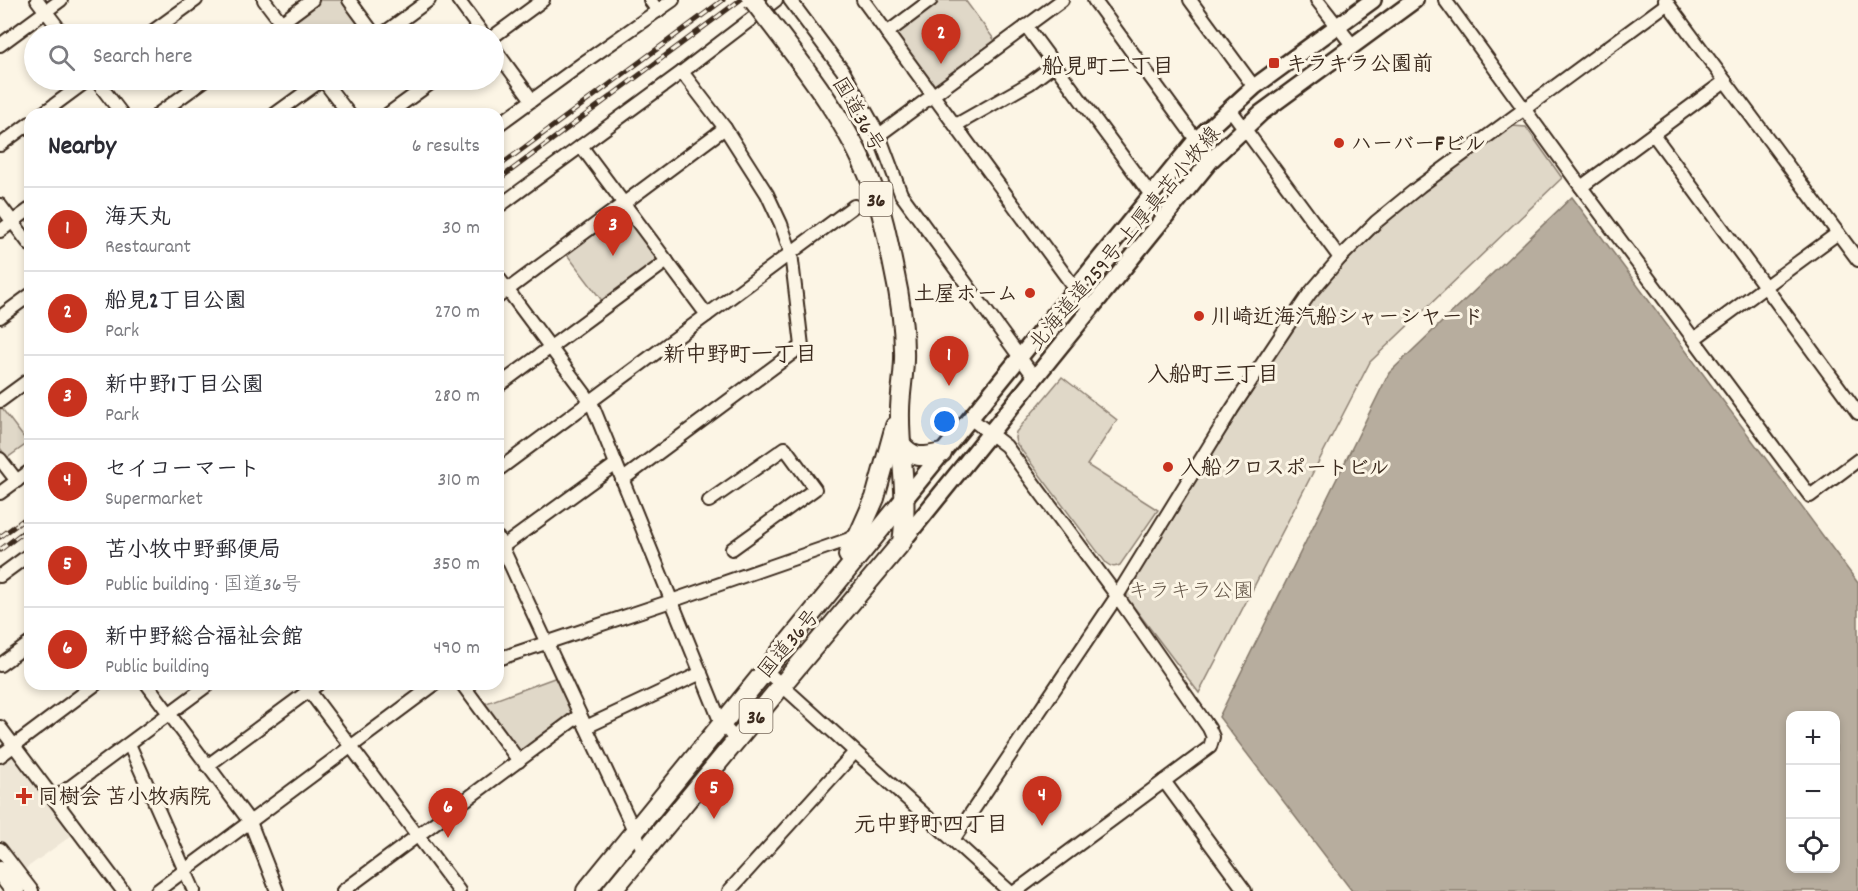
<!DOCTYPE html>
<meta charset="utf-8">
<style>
:root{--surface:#fff;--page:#f7f7f7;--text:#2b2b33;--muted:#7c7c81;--line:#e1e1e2;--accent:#c8321e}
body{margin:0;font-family:Dekko,"Klee One",sans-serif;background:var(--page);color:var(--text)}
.controls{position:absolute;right:18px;bottom:18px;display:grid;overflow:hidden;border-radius:12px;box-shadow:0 3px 9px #0003}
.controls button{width:54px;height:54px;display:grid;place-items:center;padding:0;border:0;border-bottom:2px solid var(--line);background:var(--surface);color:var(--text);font:30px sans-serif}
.you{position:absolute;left:945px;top:422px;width:21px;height:21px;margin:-15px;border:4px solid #fff;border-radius:50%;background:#1a73e8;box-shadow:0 0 0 9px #1a73e833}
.badge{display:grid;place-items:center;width:39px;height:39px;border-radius:50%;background:var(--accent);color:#fff;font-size:20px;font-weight:700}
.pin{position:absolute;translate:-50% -50px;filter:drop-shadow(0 2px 3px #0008)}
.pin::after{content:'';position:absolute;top:32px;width:21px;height:18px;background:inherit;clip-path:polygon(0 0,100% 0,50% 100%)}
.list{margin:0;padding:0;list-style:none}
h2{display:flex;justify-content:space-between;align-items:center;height:78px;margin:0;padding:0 24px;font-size:26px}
h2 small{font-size:20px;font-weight:400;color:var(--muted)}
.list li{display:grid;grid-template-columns:39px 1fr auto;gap:18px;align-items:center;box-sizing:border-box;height:84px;padding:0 24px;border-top:2px solid var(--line)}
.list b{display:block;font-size:22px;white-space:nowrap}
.list p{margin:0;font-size:20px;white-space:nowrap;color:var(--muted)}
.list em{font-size:20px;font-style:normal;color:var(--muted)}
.icon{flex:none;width:33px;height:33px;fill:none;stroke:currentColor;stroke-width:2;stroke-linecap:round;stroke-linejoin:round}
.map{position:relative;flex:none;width:1858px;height:891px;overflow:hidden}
.search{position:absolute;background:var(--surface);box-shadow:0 3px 9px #0003;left:24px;top:24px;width:480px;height:66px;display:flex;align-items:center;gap:15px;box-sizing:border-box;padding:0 21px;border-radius:33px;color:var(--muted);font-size:22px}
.panel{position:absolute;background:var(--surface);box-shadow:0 3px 9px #0003;left:24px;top:108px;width:480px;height:582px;border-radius:18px}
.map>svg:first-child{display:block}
.built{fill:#eee6d6}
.green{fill:#e0d8c8;stroke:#8e8173;stroke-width:1.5}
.water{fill:#b7ad9e;stroke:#85796b;stroke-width:1.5;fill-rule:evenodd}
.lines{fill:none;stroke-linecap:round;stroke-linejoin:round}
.minor-casing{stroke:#3b2a1e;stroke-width:16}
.major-casing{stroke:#3b2a1e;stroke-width:20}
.highway-casing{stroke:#3b2a1e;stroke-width:22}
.minor{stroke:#fcf5e5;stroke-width:12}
.major{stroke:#fcf5e5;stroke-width:15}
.highway{stroke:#fcf5e5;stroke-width:18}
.rail-casing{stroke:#3b2a1e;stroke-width:5}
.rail{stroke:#fcf5e5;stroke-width:3;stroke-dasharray:9;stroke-linecap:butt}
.highway-bridge-casing{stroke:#3b2a1e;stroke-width:22;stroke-linecap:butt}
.highway-bridge{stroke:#fcf5e5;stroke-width:18}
.poi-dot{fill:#c8321e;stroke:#fcf5e5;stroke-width:2}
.labels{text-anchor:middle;stroke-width:6;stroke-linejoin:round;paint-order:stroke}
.shield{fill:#fcf5e5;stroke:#75675a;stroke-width:1.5}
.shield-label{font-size:20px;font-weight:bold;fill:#3b2a1e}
.poi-label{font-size:21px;font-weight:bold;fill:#3b2a1e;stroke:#fcf5e5;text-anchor:start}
.street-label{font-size:21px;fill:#3b2a1e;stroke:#fcf5e5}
.park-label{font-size:21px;fill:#645648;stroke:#fcf5e5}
.neighbourhood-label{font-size:22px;font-weight:bold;fill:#3b2a1e;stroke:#fcf5e5}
</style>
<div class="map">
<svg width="1858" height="891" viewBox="0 0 1858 891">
<rect width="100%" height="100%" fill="#fcf5e5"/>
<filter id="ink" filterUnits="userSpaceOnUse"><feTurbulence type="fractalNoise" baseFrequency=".0167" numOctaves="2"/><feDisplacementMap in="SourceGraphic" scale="12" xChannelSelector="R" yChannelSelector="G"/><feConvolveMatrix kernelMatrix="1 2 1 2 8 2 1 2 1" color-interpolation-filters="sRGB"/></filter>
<g filter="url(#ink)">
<!-- built -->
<path class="built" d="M13,750L75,833L21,872L0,844V759Z"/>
<!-- green -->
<g class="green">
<path d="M319,0H342L369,34H296L288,24Z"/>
<path d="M939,0H965L996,42L935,86L893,34Z"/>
<path d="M1512,126L1526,127L1562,178L1370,362L1199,693L1127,598V588L1291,330C1307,308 1324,286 1342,266C1392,211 1453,169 1512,126Z"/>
<path d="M623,210L660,260L603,302L565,252Z"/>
<path d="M1062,377L1117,420L1087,465L1158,510L1120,565C1114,568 1111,567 1106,563L1016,443L1015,438L1016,432Z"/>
<path d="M0,406L28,443L7,458L0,448Z"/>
<path d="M557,677L571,708L570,714L518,753L481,705Z"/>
</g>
<!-- water -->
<path class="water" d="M1572,197L1858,583V891H1352L1219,717L1389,373ZM1790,716H1836V868H1790Z"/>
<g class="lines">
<defs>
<g id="minor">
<path d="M37,0L63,34"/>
<path d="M264,0L290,34"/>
<path d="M349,0L374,34"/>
<path d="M458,0L483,34"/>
<path d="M650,0L658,11"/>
<path d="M790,0L843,71L879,135L901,194L1035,378"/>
<path d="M863,0L1090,309"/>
<path d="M1094,0L1211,160"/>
<path d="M1190,0L1254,87"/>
<path d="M1317,0L1353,46"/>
<path d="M1445,0L1581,187L1810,496L1858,460"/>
<path d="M1665,0L1858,260"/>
<path d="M1026,26L1151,195"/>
<path d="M887,33L931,0"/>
<path d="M149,34L196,0"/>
<path d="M266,34L312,0"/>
<path d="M383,34L429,0"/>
<path d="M494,36L543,0"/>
<path d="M0,45L61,0"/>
<path d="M494,48L532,100"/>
<path d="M96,80L122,114"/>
<path d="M323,80L349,114"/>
<path d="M1230,109L1340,258"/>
<path d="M42,114L88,80"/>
<path d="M158,114L205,80"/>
<path d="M275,114L322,80"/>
<path d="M388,114L435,80"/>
<path d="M498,125L583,63L673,0"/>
<path d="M956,125L1030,83L1054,65"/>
<path d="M1653,134L1858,413"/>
<path d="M879,135L1062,0"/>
<path d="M0,145L30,123"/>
<path d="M581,146L707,315"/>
<path d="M1581,187L1725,81"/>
<path d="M0,205L30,245"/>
<path d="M498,207L682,72L776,0"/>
<path d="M0,231L30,209"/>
<path d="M498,277L591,402L721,723L736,740"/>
<path d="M498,297L725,128"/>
<path d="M0,317L30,295"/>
<path d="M1694,339L1838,233"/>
<path d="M498,386L667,261"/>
<path d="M0,401L30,379"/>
<path d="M970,418L1006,446L1117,596L1209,728L1213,737L1210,747L1016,891"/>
<path d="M0,459L17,481"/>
<path d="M498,470L854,206"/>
<path d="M622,480L802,346L791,253L781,224L767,194L725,128L682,72"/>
<path d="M0,493L30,471"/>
<path d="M709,501L785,448L815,489L732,549"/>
<path d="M498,538L644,852"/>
<path d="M498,550L616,464"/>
<path d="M0,576L30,554"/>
<path d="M498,659L671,601L847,540L858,534"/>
<path d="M0,665L30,643"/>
<path d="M765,670L1009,891"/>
<path d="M147,684L250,822L277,891"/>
<path d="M304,684L459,891"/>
<path d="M462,684L519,761"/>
<path d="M0,727L123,891"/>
<path d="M586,727L701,673"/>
<path d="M129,744L194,891"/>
<path d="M0,756L96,684"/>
<path d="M207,766L318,684"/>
<path d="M1164,781L1245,891"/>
<path d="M54,799L209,684"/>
<path d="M953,840L1117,596L1232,409L1286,328L1310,293L1340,258L1376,222L1420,186L1668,3"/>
<path d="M0,849L32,891"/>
<path d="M157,891L435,684"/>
<path d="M343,891L580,715"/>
<path d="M729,891L855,752"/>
</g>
<g id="major">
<path d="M904,500L1196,140L1254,87L1373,0"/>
<path d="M902,542L1211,160L1261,113L1415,0"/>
</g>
<g id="highway">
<path d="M901,444C914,460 923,457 942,453"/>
<path d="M848,555L859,534L875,498L895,426"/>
<path d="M0,871L15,891"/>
<path d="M586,891L904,500"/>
<path d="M612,891L782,685L902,542C909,499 899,454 900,411C900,391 905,371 904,351C904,324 900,297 894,270C888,240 882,210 871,182C847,121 805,68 766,17"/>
</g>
</defs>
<!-- minor casing -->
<use href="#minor" class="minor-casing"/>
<!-- major casing -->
<use href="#major" class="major-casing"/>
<!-- highway casing -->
<use href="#highway" class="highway-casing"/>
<!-- minor -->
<use href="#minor" class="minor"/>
<!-- major -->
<use href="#major" class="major"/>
<!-- highway -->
<use href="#highway" class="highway"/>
<defs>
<g id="rail">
<path d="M498,167L723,0"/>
<path d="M498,180L740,0"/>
<path d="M0,537L30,515"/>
<path d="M0,550L30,527"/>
</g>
</defs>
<!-- rail casing -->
<use href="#rail" class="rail-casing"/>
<!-- rail -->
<use href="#rail" class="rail"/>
<defs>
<path id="highway-bridge" d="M753,0L766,17"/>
</defs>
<!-- highway-bridge casing -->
<use href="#highway-bridge" class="highway-bridge-casing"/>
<!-- highway-bridge -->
<use href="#highway-bridge" class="highway-bridge"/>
</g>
</g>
<!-- markers -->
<g class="poi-dot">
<rect x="1268" y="57" width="12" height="12" rx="3"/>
<circle cx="1339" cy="143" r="6"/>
<circle cx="1030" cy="293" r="6"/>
<circle cx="1199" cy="316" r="6"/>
<circle cx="1168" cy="467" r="6"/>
<path d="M21 787h6v6h6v6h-6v6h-6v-6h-6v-6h6z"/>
</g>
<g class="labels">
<!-- shield labels -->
<g class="shield">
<rect x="859.5" y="182" width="33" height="34" rx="4.5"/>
<rect x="739.5" y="699" width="33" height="34" rx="4.5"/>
</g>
<g class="shield-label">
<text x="876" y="206">36</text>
<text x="756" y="723">36</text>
</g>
<!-- poi labels -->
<g class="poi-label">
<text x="1286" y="70">キラキラ公園前</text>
<text x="1351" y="150">ハーバーFビル</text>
<text x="1018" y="300" text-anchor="end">土屋ホーム</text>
<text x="1211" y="323">川崎近海汽船シャーシヤード</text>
<text x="1180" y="474">入船クロスポートビル</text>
<text x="38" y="803">同樹会 苫小牧病院</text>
</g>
<!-- street labels -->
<g class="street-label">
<text transform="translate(859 114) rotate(60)" y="7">国道36号</text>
<text transform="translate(1124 238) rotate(-50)" y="7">北海道道259号 上厚真苫小牧線</text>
<text transform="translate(788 643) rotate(-50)" y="7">国道36号</text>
</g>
<!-- park labels -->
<g class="park-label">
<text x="1191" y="597">キラキラ公園</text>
</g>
<!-- neighbourhood labels -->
<g class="neighbourhood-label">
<text x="1108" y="73">船見町二丁目</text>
<text x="740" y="361">新中野町一丁目</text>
<text x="1213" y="381">入船町三丁目</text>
<text x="931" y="831">元中野町四丁目</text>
</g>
</g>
</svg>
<div class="controls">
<button>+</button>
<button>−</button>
<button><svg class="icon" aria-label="locate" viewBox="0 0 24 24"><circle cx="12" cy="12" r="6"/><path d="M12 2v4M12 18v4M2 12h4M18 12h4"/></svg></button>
</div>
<div class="you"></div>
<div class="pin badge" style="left:949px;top:386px">1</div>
<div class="pin badge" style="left:941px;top:64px">2</div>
<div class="pin badge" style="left:613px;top:256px">3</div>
<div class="pin badge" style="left:1042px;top:826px">4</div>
<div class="pin badge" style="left:714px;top:819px">5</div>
<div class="pin badge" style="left:448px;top:838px">6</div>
<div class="search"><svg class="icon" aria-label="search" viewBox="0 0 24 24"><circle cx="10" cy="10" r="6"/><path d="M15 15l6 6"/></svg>Search here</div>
<section class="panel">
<h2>Nearby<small>6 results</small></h2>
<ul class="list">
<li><span class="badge">1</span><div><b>海天丸</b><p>Restaurant</p></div><em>30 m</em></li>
<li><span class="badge">2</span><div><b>船見2丁目公園</b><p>Park</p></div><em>270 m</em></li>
<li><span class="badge">3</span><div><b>新中野1丁目公園</b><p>Park</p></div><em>280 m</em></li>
<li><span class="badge">4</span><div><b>セイコーマート</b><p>Supermarket</p></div><em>310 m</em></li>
<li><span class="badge">5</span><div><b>苫小牧中野郵便局</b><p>Public building · 国道36号</p></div><em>350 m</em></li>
<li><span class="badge">6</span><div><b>新中野総合福祉会館</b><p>Public building</p></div><em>490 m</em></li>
</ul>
</section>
</div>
